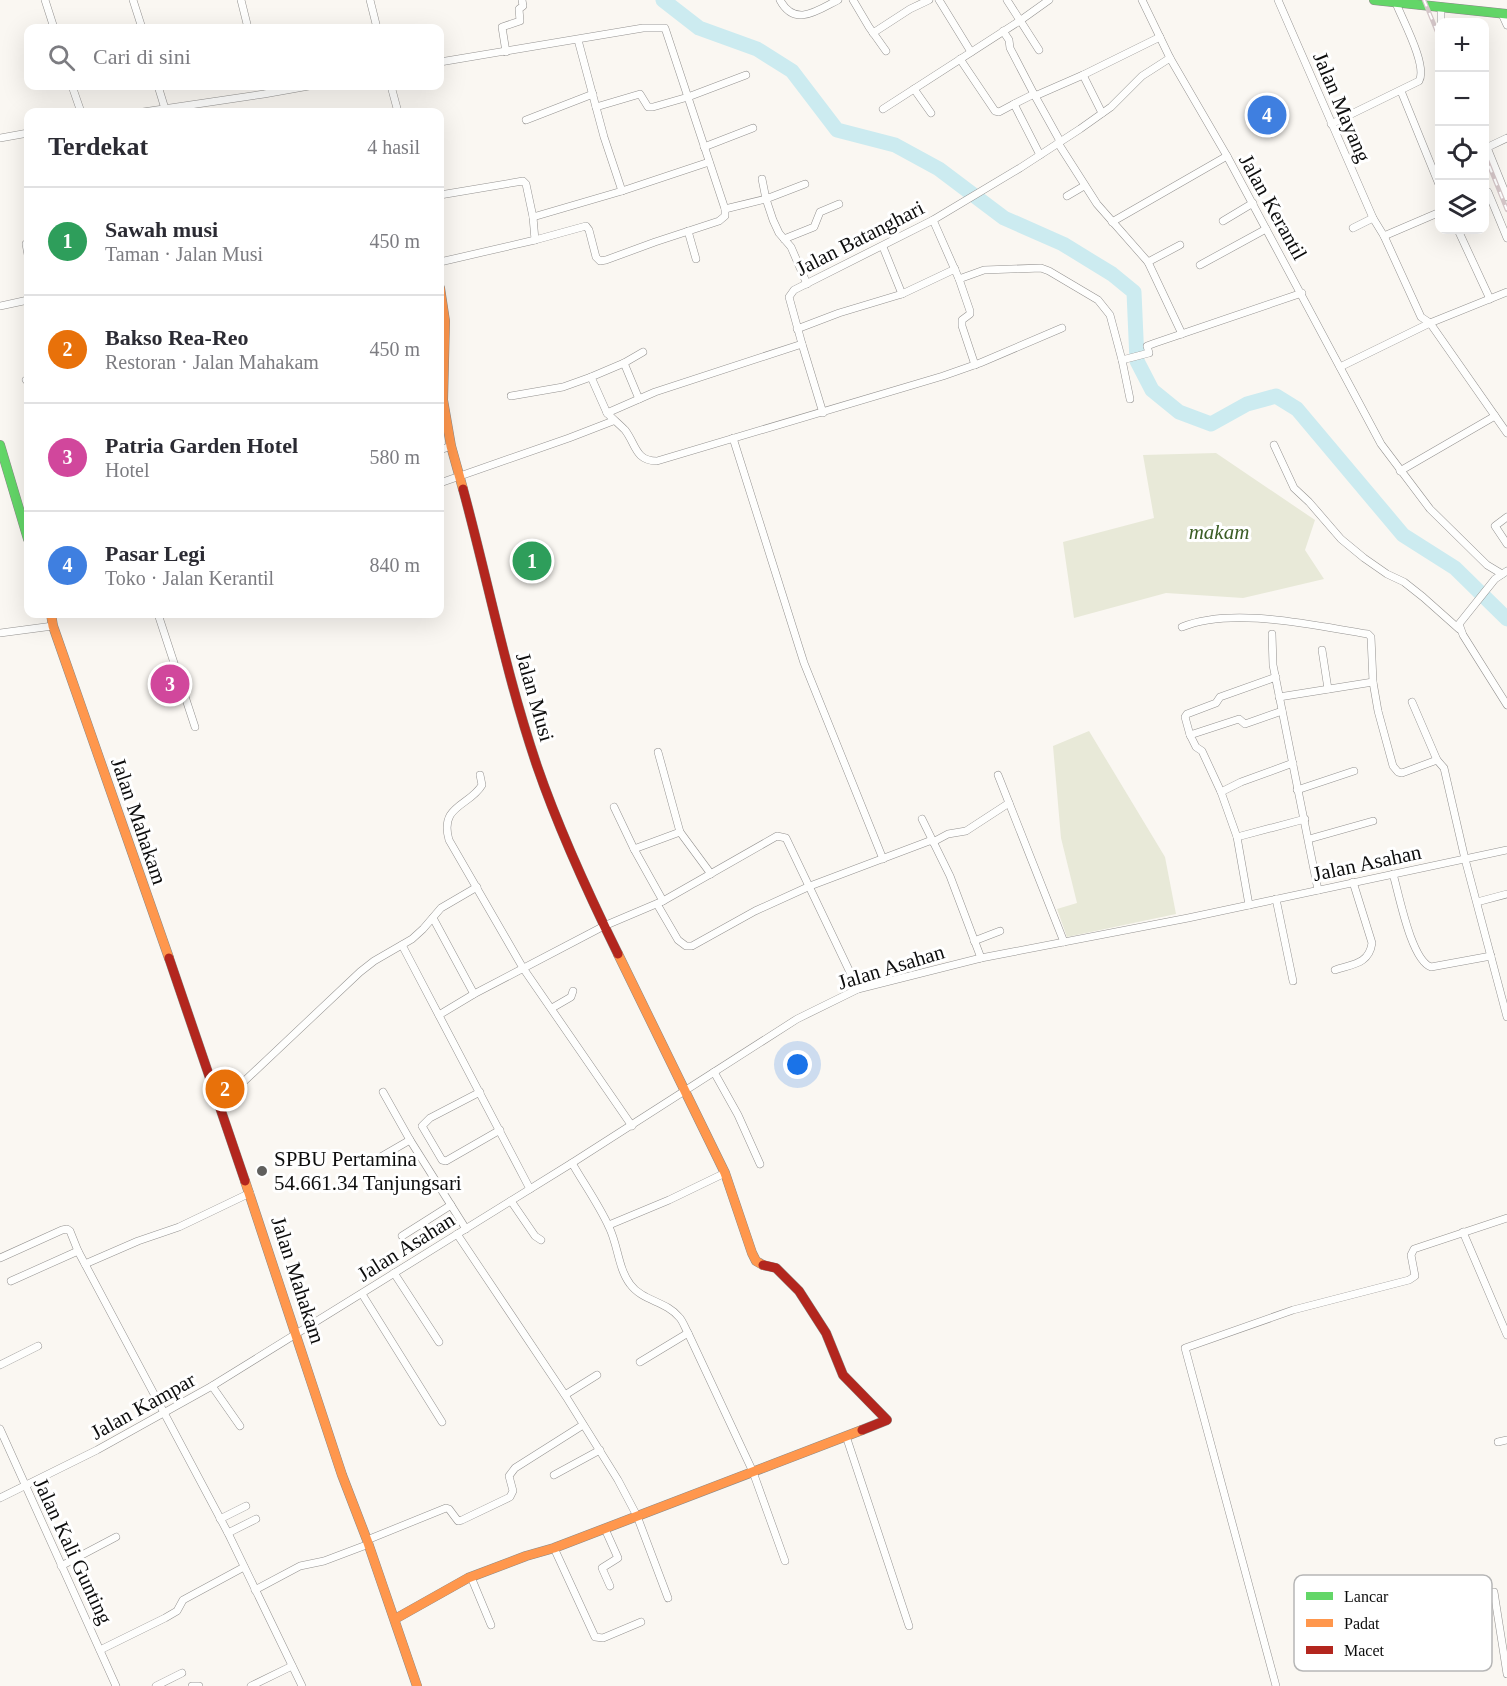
<!DOCTYPE html>
<html lang="id">
<meta charset="utf-8">
<style>
:root{--surface:#fff;--page:#f2f2f3;--text:#2b2b33;--muted:#7c7c81;--line:#e1e1e2;--accent:#db2777}
body{margin:0;font-family:"Times New Roman",serif;background:var(--page);color:var(--text)}
.controls{position:absolute;right:18px;top:18px;display:grid;overflow:hidden;border-radius:12px;box-shadow:0 6px 24px #0002}
.controls button{width:54px;height:54px;display:grid;place-items:center;padding:0;border:0;border-bottom:2px solid var(--line);background:var(--surface);color:var(--text);font:30px sans-serif}
.you{position:absolute;left:798px;top:1065px;width:21px;height:21px;margin:-15px;border:4px solid #fff;border-radius:50%;background:#1a73e8;box-shadow:0 0 0 9px #1a73e833}
.badge{display:grid;place-items:center;width:39px;height:39px;border-radius:50%;background:var(--accent);color:#fff;font-size:20px;font-weight:700}
.pin{position:absolute;translate:-50% -50%;border:3px solid #fff;box-shadow:0 2px 6px #0006}
.list{margin:0;padding:0;list-style:none}
h2{display:flex;justify-content:space-between;align-items:center;height:78px;margin:0;padding:0 24px;font-size:26px}
h2 small{font-size:20px;font-weight:400;color:var(--muted)}
.list li{display:grid;grid-template-columns:39px 1fr auto;gap:18px;align-items:center;box-sizing:border-box;height:108px;padding:0 24px;border-top:2px solid var(--line)}
.list b{display:block;font-size:22px;white-space:nowrap}
.list p{margin:0;font-size:20px;white-space:nowrap;color:var(--muted)}
.list em{font-size:20px;font-style:normal;color:var(--muted)}
.icon{flex:none;width:33px;height:33px;fill:none;stroke:currentColor;stroke-width:2;stroke-linecap:round;stroke-linejoin:round}
.map{position:relative;flex:none;width:1507px;height:1686px;overflow:hidden}
.search{position:absolute;background:var(--surface);box-shadow:0 6px 24px #0002;left:24px;top:24px;width:420px;height:66px;display:flex;align-items:center;gap:15px;box-sizing:border-box;padding:0 21px;border-radius:12px;color:var(--muted);font-size:22px}
.panel{position:absolute;background:var(--surface);box-shadow:0 6px 24px #0002;left:24px;top:108px;width:420px;height:510px;border-radius:12px}
.map>svg:first-child{display:block}
.cemetery{fill:#e8e9d8}
.lines{fill:none;stroke-linecap:round;stroke-linejoin:round}
.river{stroke:#ccebf0;stroke-width:15}
.street-casing{stroke:#949290;stroke-width:8}
.fast-casing{stroke:#8a8987;stroke-width:10}
.slow-casing{stroke:#8a8987;stroke-width:10}
.jam-casing{stroke:#8a8987;stroke-width:10}
.street{stroke:#fefefd;stroke-width:7}
.fast{stroke:#63d668;stroke-width:9}
.slow{stroke:#ff974d;stroke-width:9}
.jam{stroke:#b3261e;stroke-width:9}
.rail-casing{stroke:#d5c7c9;stroke-width:4.5}
.rail{stroke:#fff;stroke-width:2;stroke-dasharray:7;stroke-linecap:butt}
.poi-dot{fill:#605f5d;stroke:#fff;stroke-width:2}
.labels{text-anchor:middle;stroke-width:6;stroke-linejoin:round;paint-order:stroke}
.street-label{font-size:21px;fill:#0d0d0d;stroke:#fff}
.park-label{font-size:21px;font-style:italic;fill:#3c5e25;stroke:#fff}
.poi-label{font-size:21px;fill:#0d0d0d;stroke:#fff;text-anchor:start}
.key{fill:#fff;stroke:#b6b6b6;stroke-width:1.5}
.key-label{font-size:16px;fill:#0d0d0d}
</style>
<div class="map">
<svg width="1507" height="1686" viewBox="0 0 1507 1686">
<rect width="100%" height="100%" fill="#faf7f2"/>
<!-- cemetery -->
<g class="cemetery">
<path d="M1216,453L1315,520L1305,550L1324,579L1243,598L1166,593L1074,618L1063,542L1154,518L1143,455Z"/>
<path d="M1089,731L1165,857L1176,914L1067,937L1057,909L1077,903L1061,838L1053,746Z"/>
</g>
<g class="lines">
<!-- river -->
<path class="river" d="M663,0L699,28L757,49L792,71L837,130L895,145L939,169L1004,218L1063,244L1112,274L1134,292L1137,361L1152,390L1179,412L1211,424L1247,404L1276,396L1297,409L1403,535L1455,568L1507,619"/>
<defs>
<g id="street">
<path d="M45,0L54,28"/>
<path d="M133,0L142,28"/>
<path d="M241,0L248,28"/>
<path d="M370,0L377,28"/>
<path d="M780,0C795,28 818,10 838,0"/>
<path d="M853,0L869,27L886,51"/>
<path d="M939,0L971,52"/>
<path d="M1007,0L1039,50"/>
<path d="M1142,0L1170,58L1227,156L1381,444L1430,509L1487,565L1502,574"/>
<path d="M1278,0L1373,218L1384,236L1421,317L1430,323L1507,433"/>
<path d="M1441,8V22"/>
<path d="M1502,14L1507,25"/>
<path d="M1003,31L1009,40L1010,48L1035,96"/>
<path d="M873,33L910,9L929,0"/>
<path d="M578,40L604,137L622,191"/>
<path d="M506,52L502,27L520,21L519,9L523,6L522,0"/>
<path d="M960,59L995,111L999,112L1014,104L1040,155"/>
<path d="M440,62L643,28H665L725,209L766,199L773,220L779,233L791,247L807,284"/>
<path d="M72,86L81,112"/>
<path d="M158,86L166,112"/>
<path d="M391,86L398,112"/>
<path d="M914,89L931,113"/>
<path d="M1401,91L1440,187"/>
<path d="M1014,104L1034,94"/>
<path d="M596,107L640,94L648,107H653L688,97L746,75"/>
<path d="M883,109L1021,20L1049,0"/>
<path d="M143,112L264,94L309,86"/>
<path d="M1102,113L1083,75L1160,37"/>
<path d="M526,120L593,94"/>
<path d="M1331,124L1419,81C1428,66 1402,19 1396,3"/>
<path d="M0,138L28,133"/>
<path d="M1484,140L1507,197"/>
<path d="M1060,141L1035,96L1083,75"/>
<path d="M1058,143L1097,204L1148,262L1182,334"/>
<path d="M704,147L753,128"/>
<path d="M1488,147L1507,138"/>
<path d="M762,179L766,199L805,184"/>
<path d="M1488,192L1507,238"/>
<path d="M440,195L523,181L526,184L533,217L622,191L709,162"/>
<path d="M1067,196L1084,186"/>
<path d="M933,220L959,279L970,311V314L962,320V326L975,365"/>
<path d="M1223,221L1253,203"/>
<path d="M1112,222L1227,156"/>
<path d="M1353,228L1373,218"/>
<path d="M1458,230L1490,299"/>
<path d="M688,231L696,259"/>
<path d="M1384,236L1440,212"/>
<path d="M784,239L814,227L820,212L839,204"/>
<path d="M535,240L586,226L589,230L596,257L600,261L606,260L655,242L719,221L725,216V209"/>
<path d="M26,244L28,255"/>
<path d="M883,247L902,294"/>
<path d="M440,262L535,240L533,217"/>
<path d="M1148,262L1180,245"/>
<path d="M1200,265L1266,229"/>
<path d="M959,279L984,270L1041,268L1049,271L1098,300L1110,315L1122,360L1149,353L1147,346L1155,343L1302,293"/>
<path d="M0,306L28,300"/>
<path d="M1062,328L980,363L943,376L657,461C635,461 636,444 625,430C619,424 613,419 607,413L655,392L802,344L789,297L794,290L933,220L1020,168L1080,129L1111,107L1142,76L1170,58"/>
<path d="M797,329L839,313L902,294L955,269"/>
<path d="M802,344L823,413"/>
<path d="M1122,360L1130,399"/>
<path d="M624,363L639,399"/>
<path d="M1340,367L1430,323L1507,292"/>
<path d="M26,380L28,379"/>
<path d="M511,396L563,387L591,377"/>
<path d="M607,413L591,377L624,363L643,352"/>
<path d="M733,438L804,663L883,859"/>
<path d="M1274,445L1294,488L1309,502L1341,539L1364,558L1387,574L1404,582L1423,597L1459,629"/>
<path d="M440,450L451,446"/>
<path d="M1400,471L1495,416"/>
<path d="M440,483L569,438L613,421"/>
<path d="M1507,517L1495,526L1507,544"/>
<path d="M1507,571L1495,579L1459,624L1463,635L1507,705"/>
<path d="M158,614L195,727"/>
<path d="M1182,627C1233,606 1315,626 1368,634L1371,637L1373,682L1378,711L1393,766L1398,772L1402,773L1437,760L1444,768L1465,859L1507,1017"/>
<path d="M0,633L53,626"/>
<path d="M1272,634L1273,665L1318,890"/>
<path d="M1322,650L1328,689"/>
<path d="M1279,697L1373,682"/>
<path d="M1412,702L1437,760"/>
<path d="M1282,711L1245,724L1239,719L1190,735L1196,747L1202,751L1221,792L1237,837L1305,819"/>
<path d="M1190,735L1185,717L1187,714L1216,703L1220,697L1276,677"/>
<path d="M658,752L680,832L711,874"/>
<path d="M480,775L482,785C470,806 439,805 449,840L523,968L632,1126"/>
<path d="M998,775L1064,942"/>
<path d="M1297,790L1354,771"/>
<path d="M1221,792L1241,782L1293,763"/>
<path d="M614,807L634,849L663,901"/>
<path d="M922,819L950,876L981,958"/>
<path d="M1237,837L1249,905"/>
<path d="M1309,839L1373,821"/>
<path d="M933,842L948,834L966,831L1009,803"/>
<path d="M634,849L680,832"/>
<path d="M1393,874C1399,894 1411,960 1431,967L1491,956"/>
<path d="M1276,899L1293,981"/>
<path d="M1477,902L1507,894"/>
<path d="M657,904L678,940L686,946H692L755,911L810,886L932,840"/>
<path d="M433,918L474,994"/>
<path d="M974,941L1000,931"/>
<path d="M402,945L530,1189"/>
<path d="M1335,970C1353,964 1369,964 1372,943L1353,882"/>
<path d="M552,1008L571,997L573,991"/>
<path d="M439,1015L474,994L604,926L663,901L777,836L786,838L858,989"/>
<path d="M714,1072L738,1115L760,1164"/>
<path d="M383,1092L410,1140L466,1229"/>
<path d="M480,1092L430,1118L422,1126L442,1160L446,1161L500,1130"/>
<path d="M220,1104L360,972L374,961L412,939L423,929L441,908L477,887"/>
<path d="M372,1162L410,1140"/>
<path d="M572,1163C584,1184 599,1205 609,1227C618,1245 618,1268 630,1284C642,1301 666,1301 679,1317C683,1321 685,1328 688,1333L753,1472L785,1561"/>
<path d="M511,1201L535,1236L541,1240"/>
<path d="M609,1225L669,1200L725,1173"/>
<path d="M1463,1232L1507,1335"/>
<path d="M457,1234L565,1395L618,1480L637,1516L668,1598"/>
<path d="M402,1236L451,1205"/>
<path d="M0,1258L62,1230L67,1229L70,1231L78,1251L228,1533L302,1686"/>
<path d="M85,1264L138,1241L179,1227L250,1193"/>
<path d="M394,1273L439,1342"/>
<path d="M11,1281L78,1251"/>
<path d="M362,1294L442,1422"/>
<path d="M640,1362L688,1333"/>
<path d="M0,1365L38,1346"/>
<path d="M212,1386L240,1426"/>
<path d="M565,1395L597,1375"/>
<path d="M0,1429L116,1686"/>
<path d="M846,1436L909,1626"/>
<path d="M1498,1442L1507,1440"/>
<path d="M554,1475L600,1450"/>
<path d="M0,1498L97,1450L212,1386L572,1163L797,1019L858,989L981,958L1188,918L1507,850"/>
<path d="M220,1519L246,1506"/>
<path d="M605,1529L618,1558L602,1568L610,1586"/>
<path d="M228,1533L256,1519"/>
<path d="M367,1540L446,1508L449,1509L458,1521L462,1520L510,1497L513,1491L509,1476L515,1468L583,1425"/>
<path d="M554,1548L595,1637L603,1638L641,1622"/>
<path d="M61,1566L116,1537"/>
<path d="M471,1577L491,1625"/>
<path d="M255,1590L300,1566L324,1561L369,1544"/>
<path d="M1494,1592L1507,1674"/>
<path d="M100,1650L165,1618L177,1611L183,1600L244,1567"/>
<path d="M156,1686L182,1673"/>
<path d="M192,1686H199"/>
<path d="M251,1686L292,1666"/>
<path d="M1276,1686L1185,1348L1293,1310L1409,1280L1415,1276L1411,1255L1414,1249L1507,1218"/>
</g>
<g id="fast">
<path d="M1374,0L1507,14"/>
<path d="M0,445L28,539"/>
</g>
<g id="slow">
<path d="M440,288L445,321L443,400L451,446L463,489"/>
<path d="M51,614L53,626L169,958"/>
<path d="M618,954L725,1173L752,1253L756,1261L763,1265"/>
<path d="M245,1181L342,1475L367,1540L417,1686"/>
<path d="M395,1619L468,1578L526,1556L554,1548L862,1430"/>
</g>
<g id="jam">
<path d="M463,489C488,581 506,675 537,766C559,830 588,893 618,954"/>
<path d="M169,958L245,1181"/>
<path d="M763,1265L776,1268L799,1291L826,1333L843,1375L887,1420L862,1430"/>
</g>
</defs>
<!-- street casing -->
<use href="#street" class="street-casing"/>
<!-- fast casing -->
<use href="#fast" class="fast-casing"/>
<!-- slow casing -->
<use href="#slow" class="slow-casing"/>
<!-- jam casing -->
<use href="#jam" class="jam-casing"/>
<!-- street -->
<use href="#street" class="street"/>
<!-- fast -->
<use href="#fast" class="fast"/>
<!-- slow -->
<use href="#slow" class="slow"/>
<!-- jam -->
<use href="#jam" class="jam"/>
<defs>
<g id="rail">
<path d="M1424,0L1440,39"/>
<path d="M1484,153L1507,210"/>
</g>
</defs>
<!-- rail casing -->
<use href="#rail" class="rail-casing"/>
<!-- rail -->
<use href="#rail" class="rail"/>
</g>
<!-- markers -->
<circle class="poi-dot" cx="262" cy="1171" r="6"/>
<g class="labels">
<!-- street labels -->
<g class="street-label">
<text transform="translate(1342 107) rotate(67)" y="7">Jalan Mayang</text>
<text transform="translate(1273 207) rotate(61)" y="7">Jalan Kerantil</text>
<text transform="translate(860 238) rotate(-27)" y="7">Jalan Batanghari</text>
<text transform="translate(535 697) rotate(74)" y="7">Jalan Musi</text>
<text transform="translate(139 821) rotate(71)" y="7">Jalan Mahakam</text>
<text transform="translate(1367 863) rotate(-12)" y="7">Jalan Asahan</text>
<text transform="translate(891 967) rotate(-17)" y="7">Jalan Asahan</text>
<text transform="translate(406 1247) rotate(-32)" y="7">Jalan Asahan</text>
<text transform="translate(298 1280) rotate(72)" y="7">Jalan Mahakam</text>
<text transform="translate(143 1406) rotate(-29)" y="7">Jalan Kampar</text>
<text transform="translate(73 1551) rotate(65)" y="7">Jalan Kali Gunting</text>
</g>
<!-- park labels -->
<g class="park-label">
<text x="1219" y="539">makam</text>
</g>
<!-- poi labels -->
<g class="poi-label">
<text x="274" y="1166">SPBU Pertamina<tspan x="274" dy="24">54.661.34 Tanjungsari</tspan></text>
</g>
</g>
<!-- legend -->
<rect x="1294" y="1575" width="198" height="96" rx="9" class="key"/>
<rect x="1306" y="1592" width="27" height="8" fill="#63d668"/>
<rect x="1306" y="1619" width="27" height="8" fill="#ff974d"/>
<rect x="1306" y="1646" width="27" height="8" fill="#b3261e"/>
<g class="key-label">
<text x="1344" y="1602">Lancar</text>
<text x="1344" y="1629">Padat</text>
<text x="1344" y="1656">Macet</text>
</g>
</svg>
<div class="controls">
<button>+</button>
<button>−</button>
<button><svg class="icon" aria-label="locate" viewBox="0 0 24 24"><circle cx="12" cy="12" r="6"/><path d="M12 2v4M12 18v4M2 12h4M18 12h4"/></svg></button>
<button><svg class="icon" aria-label="layers" viewBox="0 0 24 24"><path d="M12 4l9 5-9 5-9-5zM3 14l9 5 9-5"/></svg></button>
</div>
<div class="you"></div>
<div class="pin badge" style="left:532px;top:561px;background:#2e9e5b">1</div>
<div class="pin badge" style="left:225px;top:1089px;background:#e8710a">2</div>
<div class="pin badge" style="left:170px;top:684px;background:#d1479c">3</div>
<div class="pin badge" style="left:1267px;top:115px;background:#3f7fe0">4</div>
<div class="search"><svg class="icon" aria-label="search" viewBox="0 0 24 24"><circle cx="10" cy="10" r="6"/><path d="M15 15l6 6"/></svg>Cari di sini</div>
<section class="panel">
<h2>Terdekat<small>4 hasil</small></h2>
<ul class="list">
<li><span class="badge" style="background:#2e9e5b">1</span><div><b>Sawah musi</b><p>Taman · Jalan Musi</p></div><em>450 m</em></li>
<li><span class="badge" style="background:#e8710a">2</span><div><b>Bakso Rea-Reo</b><p>Restoran · Jalan Mahakam</p></div><em>450 m</em></li>
<li><span class="badge" style="background:#d1479c">3</span><div><b>Patria Garden Hotel</b><p>Hotel</p></div><em>580 m</em></li>
<li><span class="badge" style="background:#3f7fe0">4</span><div><b>Pasar Legi</b><p>Toko · Jalan Kerantil</p></div><em>840 m</em></li>
</ul>
</section>
</div>
